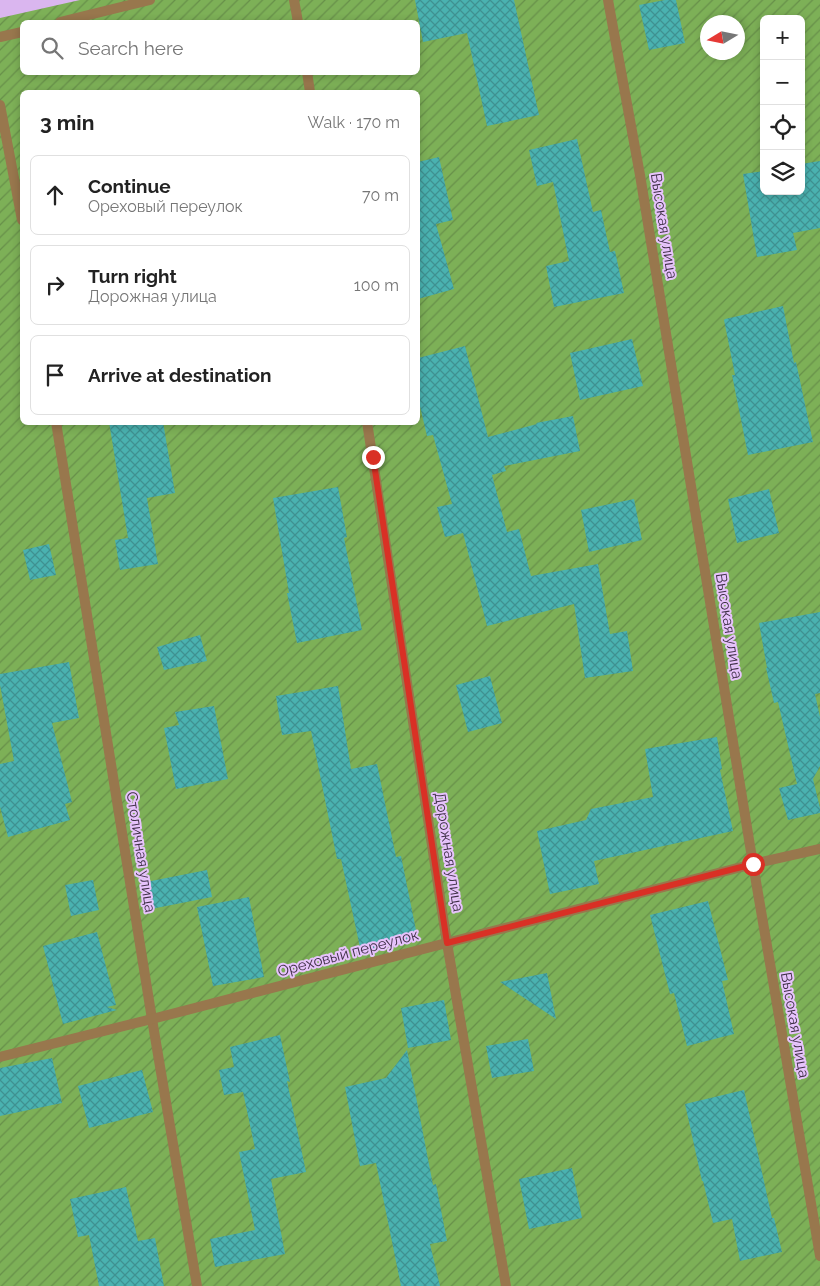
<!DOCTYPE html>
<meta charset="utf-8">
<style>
:root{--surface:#fff;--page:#f6f6f6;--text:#222;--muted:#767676;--line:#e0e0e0}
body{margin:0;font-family:Raleway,sans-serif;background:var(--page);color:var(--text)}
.controls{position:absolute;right:15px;top:15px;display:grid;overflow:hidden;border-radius:8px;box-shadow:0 2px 8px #0003}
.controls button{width:45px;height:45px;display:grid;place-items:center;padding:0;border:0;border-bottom:1px solid var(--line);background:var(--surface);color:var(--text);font:25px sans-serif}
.compass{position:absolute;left:700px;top:15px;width:45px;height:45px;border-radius:50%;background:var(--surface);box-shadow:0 2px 8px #0003;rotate:260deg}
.stop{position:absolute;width:15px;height:15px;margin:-11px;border:4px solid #d93025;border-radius:50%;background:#fff}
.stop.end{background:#d93025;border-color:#fff;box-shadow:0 1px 5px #0008}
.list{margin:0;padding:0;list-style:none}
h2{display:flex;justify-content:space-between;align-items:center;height:65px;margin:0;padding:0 20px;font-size:21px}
h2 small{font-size:16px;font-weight:400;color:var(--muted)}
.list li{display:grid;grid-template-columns:32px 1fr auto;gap:15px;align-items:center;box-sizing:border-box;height:80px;margin:0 10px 10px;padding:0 10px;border:1px solid var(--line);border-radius:8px}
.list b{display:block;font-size:19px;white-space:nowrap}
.list p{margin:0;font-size:16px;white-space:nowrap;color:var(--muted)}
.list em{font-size:16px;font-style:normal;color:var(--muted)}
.icon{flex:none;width:28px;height:28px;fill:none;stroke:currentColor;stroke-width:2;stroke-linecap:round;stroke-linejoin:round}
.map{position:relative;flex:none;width:820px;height:1286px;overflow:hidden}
.search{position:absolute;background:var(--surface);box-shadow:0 2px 8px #0003;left:20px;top:20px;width:400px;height:55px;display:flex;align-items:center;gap:12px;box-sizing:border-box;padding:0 18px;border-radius:8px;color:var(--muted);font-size:19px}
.panel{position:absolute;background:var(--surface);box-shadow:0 2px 8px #0003;left:20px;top:90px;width:400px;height:335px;border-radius:8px}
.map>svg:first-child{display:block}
.garden{fill:url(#garden-furrows);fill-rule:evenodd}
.building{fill:url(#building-cross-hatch)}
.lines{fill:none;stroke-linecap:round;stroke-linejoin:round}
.street{stroke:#98774d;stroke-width:10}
.route{stroke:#d93025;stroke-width:6}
.labels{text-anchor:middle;stroke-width:4;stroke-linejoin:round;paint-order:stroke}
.street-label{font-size:15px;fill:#3f3047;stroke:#e7c3fc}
</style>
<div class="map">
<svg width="820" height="1286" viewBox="0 0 820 1286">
<defs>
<pattern id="garden-furrows" width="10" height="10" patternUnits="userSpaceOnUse" patternTransform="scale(1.25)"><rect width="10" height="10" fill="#7db057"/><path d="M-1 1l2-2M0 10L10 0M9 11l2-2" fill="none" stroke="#68904a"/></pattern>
<pattern id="building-cross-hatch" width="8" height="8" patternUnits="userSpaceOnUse" patternTransform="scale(1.25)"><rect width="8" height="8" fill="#4ab2b0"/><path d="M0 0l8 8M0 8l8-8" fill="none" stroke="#3f9191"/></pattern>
</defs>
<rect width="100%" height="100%" fill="#dab6ef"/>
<!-- garden -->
<path class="garden" d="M80,0H820V1286H0V18ZM764,19H801V191H764ZM22,22H418V72H22ZM708,22H738V52H708ZM22,92H418V422H22Z"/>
<!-- building -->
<g class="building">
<path d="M415,0H514L539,115L487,126L467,33L423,42Z"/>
<path d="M665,0H676L685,43L649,50L639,5Z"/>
<path d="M577,139L593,212L601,210L610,252L615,251L624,293L554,307L546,266L569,261L553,182L537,186L529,150Z"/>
<path d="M439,157L453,220L436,224L454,289L418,299V162Z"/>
<path d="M820,161V228L793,233L797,250L757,257L743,174L764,171V191H801V164Z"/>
<path d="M783,306L794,363L796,362L813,442L748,455L732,375H735L724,320L725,319Z"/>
<path d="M632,339L643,386L580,400L570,353Z"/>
<path d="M465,346L488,437L537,424L536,423L573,416L580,451L504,466L506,471L492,475L507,532L519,529L531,576L598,564L610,634L627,631L633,671L585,678L574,604L487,626L463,533L445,537L437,507L452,504L433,435L427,436L418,398V358Z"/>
<path d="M109,422H163L175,493L147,498L158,564L120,570L115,540L128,538Z"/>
<path d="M338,487L347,537L344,538L362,630L297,643L287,593H289L273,498Z"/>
<path d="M769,489L779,533L737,543L728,499Z"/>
<path d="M634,499L642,540L589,552L581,510Z"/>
<path d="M49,544L56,575L30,580L23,550Z"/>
<path d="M820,612V693L815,694L820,717V766L813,779L820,808V813L788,820L779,788L797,784L778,702L774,703L766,668H767L759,623Z"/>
<path d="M200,635L207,661L164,670L157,647Z"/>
<path d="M69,662L79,718L52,723L72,802L65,804L70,820L8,837L0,807V764L14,761L0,685V674Z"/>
<path d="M490,676L502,723L468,732L456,685Z"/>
<path d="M338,686L351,769L377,764L396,857L401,856L418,940L361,952L341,859H337L311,731L282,735L276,696Z"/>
<path d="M214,706L228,779L176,789L164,728L179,725L175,712Z"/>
<path d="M717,737L722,769L720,770L733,831L594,861L599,884L550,894L537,831L586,820L591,809L653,797L645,749Z"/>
<path d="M207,870L212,897L151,909L146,882Z"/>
<path d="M93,880L99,910L71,916L65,885Z"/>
<path d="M249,897L264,977L213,986L197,907Z"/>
<path d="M708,901L728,980L722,981L734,1034L687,1046L674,993L670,994L650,915Z"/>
<path d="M97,932L116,1005L107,1007L117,1010L63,1024L43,946Z"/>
<path d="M547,973L556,1019L500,982Z"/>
<path d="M444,1000L451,1040L408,1048L401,1008Z"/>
<path d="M280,1035L290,1082L287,1081L306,1172L271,1179L285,1254L215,1267L210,1239L255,1230L239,1152L255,1149L243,1092L224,1095L219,1070L234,1067L230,1047Z"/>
<path d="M528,1039L534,1071L492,1078L486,1046Z"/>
<path d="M407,1050L433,1185L436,1184L447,1241L430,1244L440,1286H401L376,1163L360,1166L345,1087L386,1078Z"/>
<path d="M52,1058L62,1103L0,1116V1068Z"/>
<path d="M142,1070L153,1112L89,1128L78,1086Z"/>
<path d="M744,1090L772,1218H774L782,1252L740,1261L732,1219L713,1223L703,1181H702L685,1104Z"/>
<path d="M572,1168L582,1218L529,1229L519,1179Z"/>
<path d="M126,1187L138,1241L155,1238L164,1286H99L89,1235L78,1237L70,1199Z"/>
</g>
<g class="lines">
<!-- street -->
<g class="street">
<path d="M294,0L298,22"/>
<path d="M608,0L640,175L753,864L820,1256"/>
<path d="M60,22L150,0"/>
<path d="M0,37L22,32"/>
<path d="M307,72L310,92"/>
<path d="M0,105L22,220"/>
<path d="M56,422L152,1019L197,1286"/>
<path d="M367,422L447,943L506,1286"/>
<path d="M0,1057L152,1019L753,864L820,849"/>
</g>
</g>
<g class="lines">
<!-- route -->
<path class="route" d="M373,457L447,943L753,864"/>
</g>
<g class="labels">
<!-- street labels -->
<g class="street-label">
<text transform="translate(664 226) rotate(81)" y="5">Высокая улица</text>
<text transform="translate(729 626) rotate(81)" y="5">Высокая улица</text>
<text transform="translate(141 852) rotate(81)" y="5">Столичная улица</text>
<text transform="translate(449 852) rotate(81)" y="5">Дорожная улица</text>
<text transform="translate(348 953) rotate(-15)" y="5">Ореховый переулок</text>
<text transform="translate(795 1025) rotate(80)" y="5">Высокая улица</text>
</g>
</g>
</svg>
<div class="controls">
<button>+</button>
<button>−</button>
<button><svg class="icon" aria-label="locate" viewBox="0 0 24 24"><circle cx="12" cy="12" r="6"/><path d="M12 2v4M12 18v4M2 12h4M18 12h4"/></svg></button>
<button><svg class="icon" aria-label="layers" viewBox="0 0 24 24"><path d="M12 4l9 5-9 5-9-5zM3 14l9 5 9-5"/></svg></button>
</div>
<svg class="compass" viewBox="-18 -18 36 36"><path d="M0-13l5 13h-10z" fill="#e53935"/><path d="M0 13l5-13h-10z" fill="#767676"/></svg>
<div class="stop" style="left:753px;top:864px"></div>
<div class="stop end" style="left:373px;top:457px"></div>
<div class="search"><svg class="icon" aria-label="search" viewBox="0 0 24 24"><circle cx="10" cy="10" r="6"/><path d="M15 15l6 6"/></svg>Search here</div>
<section class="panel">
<h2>3 min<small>Walk · 170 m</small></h2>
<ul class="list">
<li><svg class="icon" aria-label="ahead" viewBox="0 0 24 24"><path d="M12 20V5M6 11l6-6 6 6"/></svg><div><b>Continue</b><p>Ореховый переулок</p></div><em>70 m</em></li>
<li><svg class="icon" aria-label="right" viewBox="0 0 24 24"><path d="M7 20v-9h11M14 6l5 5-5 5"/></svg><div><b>Turn right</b><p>Дорожная улица</p></div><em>100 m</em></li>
<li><svg class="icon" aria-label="arrive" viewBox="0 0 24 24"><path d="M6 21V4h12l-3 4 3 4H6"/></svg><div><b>Arrive at destination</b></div></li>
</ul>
</section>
</div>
